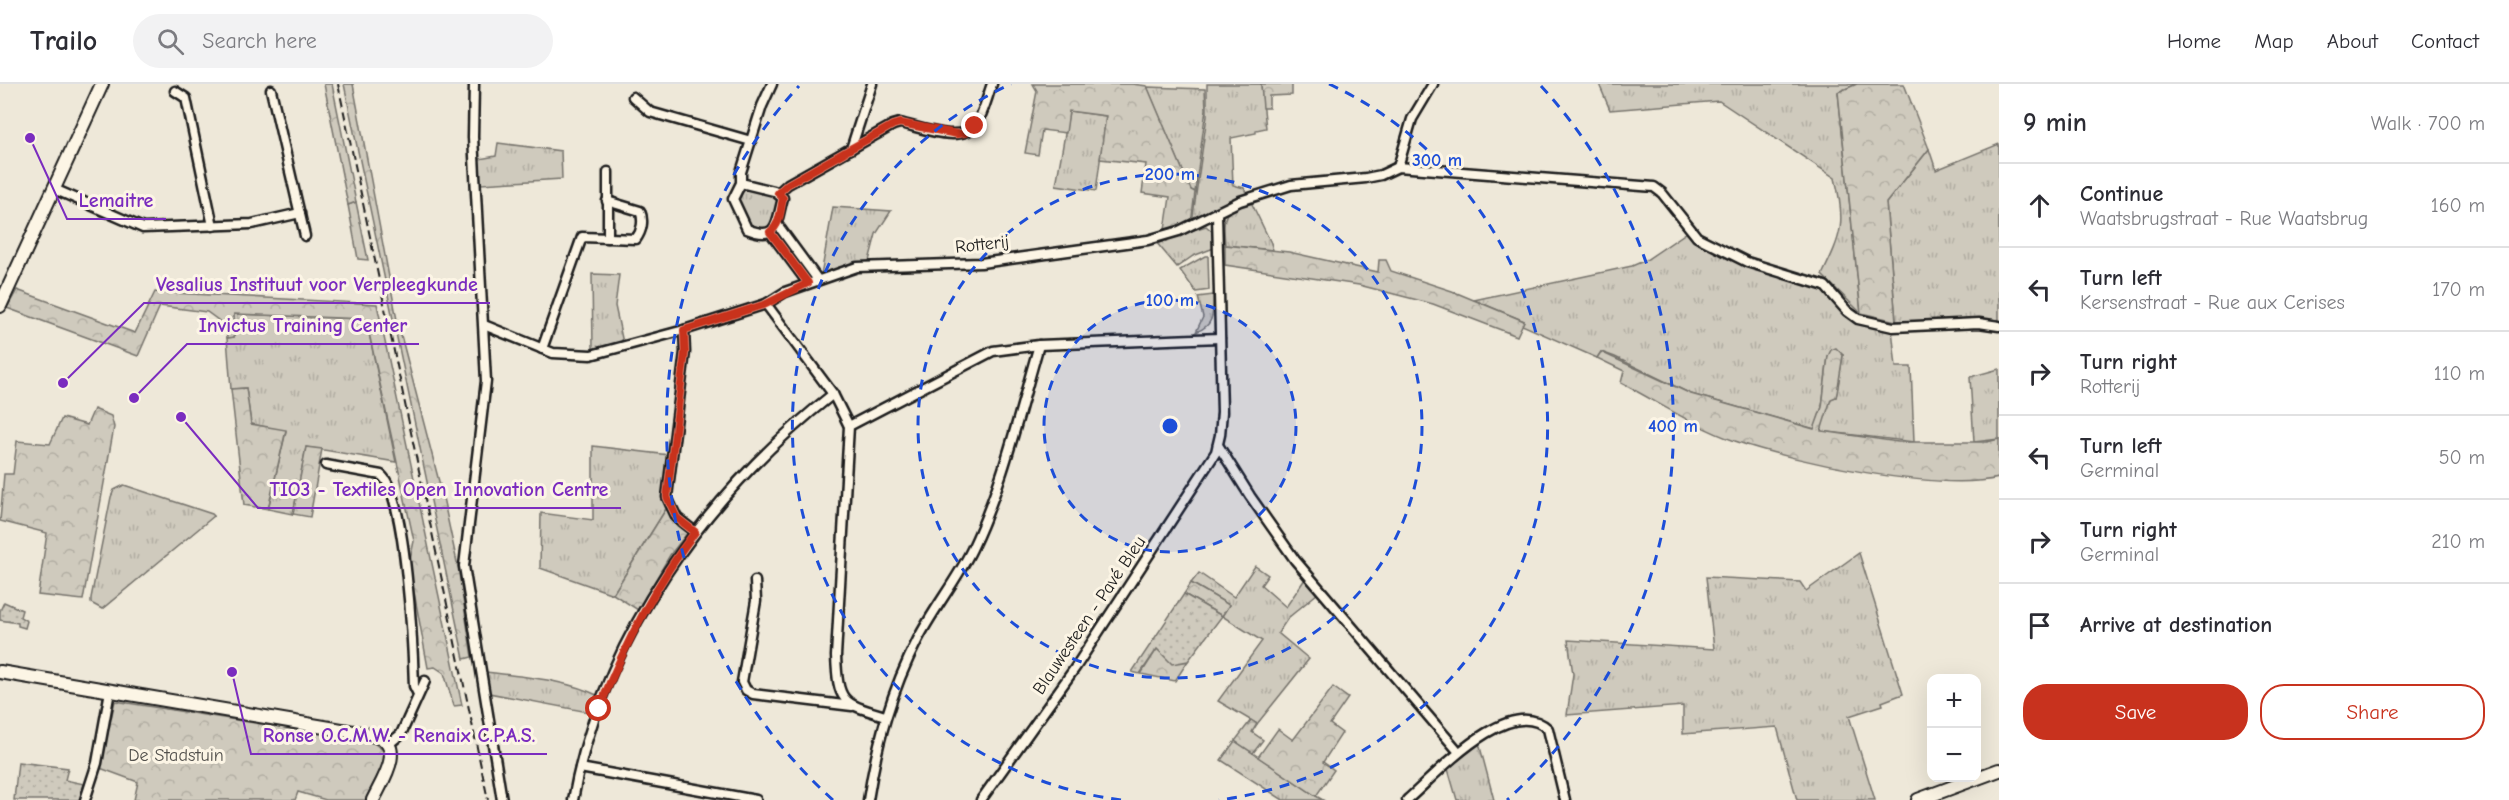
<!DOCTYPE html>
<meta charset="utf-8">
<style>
:root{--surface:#fff;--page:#f2f2f3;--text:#2b2b33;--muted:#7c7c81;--line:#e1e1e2;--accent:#c8321e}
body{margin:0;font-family:"Comic Neue",sans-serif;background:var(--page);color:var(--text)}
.controls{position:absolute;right:18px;bottom:18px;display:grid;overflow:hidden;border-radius:12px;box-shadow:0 6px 24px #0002}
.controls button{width:54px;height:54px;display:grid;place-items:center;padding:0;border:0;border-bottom:2px solid var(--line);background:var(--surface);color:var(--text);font:30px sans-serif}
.stop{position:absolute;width:18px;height:18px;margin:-14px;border:4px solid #c8321e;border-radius:50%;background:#fff}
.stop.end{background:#c8321e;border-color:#fff;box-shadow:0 2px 6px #0008}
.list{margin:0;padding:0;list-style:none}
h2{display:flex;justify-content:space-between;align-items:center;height:78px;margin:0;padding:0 24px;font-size:26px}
h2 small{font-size:20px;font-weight:400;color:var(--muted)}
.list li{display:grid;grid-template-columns:39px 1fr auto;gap:18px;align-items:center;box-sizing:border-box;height:84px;padding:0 24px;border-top:2px solid var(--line)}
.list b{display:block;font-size:22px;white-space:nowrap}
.list p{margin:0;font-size:20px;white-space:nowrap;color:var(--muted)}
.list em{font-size:20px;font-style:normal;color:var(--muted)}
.actions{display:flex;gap:12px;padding:18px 24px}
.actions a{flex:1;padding:14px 0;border:2px solid var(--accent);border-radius:24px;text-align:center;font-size:21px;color:var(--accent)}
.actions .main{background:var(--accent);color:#fff}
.icon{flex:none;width:33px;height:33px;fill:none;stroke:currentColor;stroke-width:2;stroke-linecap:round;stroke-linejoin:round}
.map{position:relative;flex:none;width:1999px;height:716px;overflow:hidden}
header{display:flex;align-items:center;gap:36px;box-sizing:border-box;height:84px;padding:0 30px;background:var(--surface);border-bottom:2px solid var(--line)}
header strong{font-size:28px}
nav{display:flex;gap:33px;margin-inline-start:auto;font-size:21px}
.search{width:420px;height:54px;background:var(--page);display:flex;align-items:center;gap:15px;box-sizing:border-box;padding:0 21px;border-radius:33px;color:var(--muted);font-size:22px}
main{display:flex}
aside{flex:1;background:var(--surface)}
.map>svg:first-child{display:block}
.grass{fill:url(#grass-tufts);stroke:#76736c;stroke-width:1.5}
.forest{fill:url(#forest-crowns);stroke:#76736c;stroke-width:1.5}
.garden{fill:url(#garden-dots);stroke:#76736c;stroke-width:1.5}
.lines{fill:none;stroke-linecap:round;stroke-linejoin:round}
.street-casing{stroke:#1c1c1c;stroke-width:13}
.secondary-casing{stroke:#1c1c1c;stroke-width:16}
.primary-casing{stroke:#1c1c1c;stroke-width:16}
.street{stroke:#fcf5e5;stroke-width:8}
.secondary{stroke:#fcf5e5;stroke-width:12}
.primary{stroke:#fcf5e5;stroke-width:12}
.rail{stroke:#1c1c1c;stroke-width:2;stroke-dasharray:9 4.5;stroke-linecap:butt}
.route{stroke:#c8321e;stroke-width:8}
.ring{fill:none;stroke:#1d4ed8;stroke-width:3;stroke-dasharray:10 8}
.labels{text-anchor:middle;stroke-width:6;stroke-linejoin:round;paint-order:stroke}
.street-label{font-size:18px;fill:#1c1c1c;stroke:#fcf5e5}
.park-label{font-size:18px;fill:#52504c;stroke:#fcf5e5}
.centre{fill:#1d4ed8;stroke:#fcf5e5;stroke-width:3}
.ring-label{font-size:18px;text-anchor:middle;font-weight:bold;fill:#1d4ed8;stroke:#fcf5e5;stroke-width:6;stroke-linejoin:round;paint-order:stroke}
.leader{fill:none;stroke:#7b2cbf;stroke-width:2}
.callout-dot{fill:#7b2cbf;stroke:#fcf5e5;stroke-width:2}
.callout-label{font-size:20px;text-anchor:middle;font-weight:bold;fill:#7b2cbf;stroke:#fcf5e5;stroke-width:6;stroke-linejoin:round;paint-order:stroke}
</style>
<header>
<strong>Trailo</strong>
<div class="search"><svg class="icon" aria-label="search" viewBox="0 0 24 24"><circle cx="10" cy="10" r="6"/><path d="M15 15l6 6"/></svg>Search here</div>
<nav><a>Home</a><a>Map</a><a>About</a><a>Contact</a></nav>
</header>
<main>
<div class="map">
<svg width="1999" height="716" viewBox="0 0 1999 716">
<defs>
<pattern id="grass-tufts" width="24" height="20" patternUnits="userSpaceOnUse" patternTransform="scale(1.5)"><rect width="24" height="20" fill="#cfcabd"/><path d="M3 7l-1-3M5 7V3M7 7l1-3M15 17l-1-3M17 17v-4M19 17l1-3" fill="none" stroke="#b1ada2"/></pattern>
<pattern id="forest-crowns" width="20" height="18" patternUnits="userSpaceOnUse" patternTransform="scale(1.5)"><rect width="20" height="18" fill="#cfcabd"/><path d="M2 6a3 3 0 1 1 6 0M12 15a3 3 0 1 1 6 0" fill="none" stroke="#b1ada2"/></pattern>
<pattern id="garden-dots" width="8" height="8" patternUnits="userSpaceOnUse" patternTransform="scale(1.5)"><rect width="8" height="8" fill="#cfcabd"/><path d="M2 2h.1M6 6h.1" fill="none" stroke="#b1ada2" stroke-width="1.8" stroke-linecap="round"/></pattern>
</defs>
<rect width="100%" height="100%" fill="#eee8d9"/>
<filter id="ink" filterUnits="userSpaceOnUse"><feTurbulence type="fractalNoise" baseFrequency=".0167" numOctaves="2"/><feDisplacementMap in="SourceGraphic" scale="12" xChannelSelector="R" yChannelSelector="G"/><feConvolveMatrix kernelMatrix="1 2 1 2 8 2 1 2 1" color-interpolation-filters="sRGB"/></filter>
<g filter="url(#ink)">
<!-- grass -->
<g class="grass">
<path d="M1207,0H1261L1266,44L1256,46V49L1231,54L1233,101L1244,104L1247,111L1192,139L1207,32Z"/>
<path d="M1599,0H1857L1838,8L1861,229L1822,191C1842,150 1846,139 1835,94L1719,17L1610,26Z"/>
<path d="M1147,3L1205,5L1206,25L1195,108L1191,106Z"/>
<path d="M1069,27L1106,32L1096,107L1056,101Z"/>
<path d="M498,59L561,67L562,95L481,100L479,75L496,72Z"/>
<path d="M1999,60V236L1896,237L1886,119L1929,65L1936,86Z"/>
<path d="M749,104L771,111L777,117L772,143L763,147L751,143L738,119L740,109Z"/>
<path d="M356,118L368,176L358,175L348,121Z"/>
<path d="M1251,118L1271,159L1273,166L1225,161C1223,133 1221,125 1251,118Z"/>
<path d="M833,123L891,127L876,150L869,177L840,183L821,191Z"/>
<path d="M1206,142L1213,148L1214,164L1193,172L1177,183L1156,158Z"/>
<path d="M1686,149C1725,181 1771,181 1814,201C1828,207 1833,219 1844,229C1855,237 1879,240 1892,245L1896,283H1911L1914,358L1820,347L1831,314L1836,313L1843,271L1828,272L1822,323L1815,345L1691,310L1615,273L1601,268L1597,274L1522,241L1524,237L1474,216L1632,182L1646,176Z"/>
<path d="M1205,172H1208L1209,206L1196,208L1180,186Z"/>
<path d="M592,190L619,191L615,222L623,259L593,265Z"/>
<path d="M1213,211C1213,229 1215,241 1196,248L1203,233L1198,213Z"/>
<path d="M234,230L366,235L396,378L306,363L293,430L268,425L286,347L251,340L246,304L231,305L227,254L234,253Z"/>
<path d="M1999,285V355L1974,358L1970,293Z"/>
<path d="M593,362L669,371L663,417L666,425L613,510L540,484L541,429L593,436Z"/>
<path d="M124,401L212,430L214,432L102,525L91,519V514L111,413L114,406Z"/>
<path d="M1859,469L1903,610L1882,618L1883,621L1849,632L1875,716H1797L1777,643L1683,650V622L1567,631L1573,590L1568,556L1714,565L1706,493L1800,498L1806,507Z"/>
<path d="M1255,482L1268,491L1261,501L1286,523L1305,495L1318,509L1288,534L1278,549L1309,575L1257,640L1218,617L1262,557L1222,532L1229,521L1191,499L1199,489L1234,513Z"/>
<path d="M486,588C523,593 565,595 599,612L593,629L489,609Z"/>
<path d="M1235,657L1316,712L1323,716H1283L1221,676Z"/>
<path d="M1479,659L1494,716H1457L1448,685L1463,669Z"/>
</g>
<!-- forest -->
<g class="forest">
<path d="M324,0H332L356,118L348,121Z"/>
<path d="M344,0H353L397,236L442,409L458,483L472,573L464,575Z"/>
<path d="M1033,0H1132L1147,2L1191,106L1195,108L1191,140L1165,146L1170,113L1142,109L1146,80L1100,75L1106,32L1069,27L1066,49L1042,46L1038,71L1025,69L1037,7Z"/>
<path d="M1261,0H1292V11L1269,12V24H1263Z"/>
<path d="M1857,0H1904L1929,65L1886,119L1896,237L1861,229L1838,8Z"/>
<path d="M1225,161L1289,168L1378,188L1379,176H1386L1391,187L1452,207L1524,237L1517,252L1433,220L1359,201L1225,181Z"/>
<path d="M17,206L135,249L155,208L377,220L462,621L454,622L444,589L435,583L428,584L409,481L414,457L366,235L234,230V253L227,254L226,242L207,228L160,222L138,272L7,224Z"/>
<path d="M1836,264L1843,271L1837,309L1836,313L1831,315L1821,347L1898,358H1987L1999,355V394C1937,408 1795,378 1735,357C1695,343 1658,318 1621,299L1624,287L1597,274L1601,268L1691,310L1814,345L1822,323L1828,272L1831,266Z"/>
<path d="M246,304L251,340L286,346L268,425L244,421L231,305Z"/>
<path d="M94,325L111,332L114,343L83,516L38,511L47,449L0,437L4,390H13L17,357L50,360L62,334L87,341Z"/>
<path d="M306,363L322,365L310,433L293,430Z"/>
<path d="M666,425L689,447L670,471L638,526L613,510Z"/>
<path d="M1191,499L1229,521L1222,532L1184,510Z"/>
<path d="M1157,565C1170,575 1167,581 1188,577L1175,597L1141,590Z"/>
<path d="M1333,603L1348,614L1330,640L1342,649L1323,678L1334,686L1316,712L1258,673L1278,645L1293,656Z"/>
<path d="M115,617L371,657L384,667V678L365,716H326L298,708L295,716H134L138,698L100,684Z"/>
<path d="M1251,636L1257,640L1252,648L1263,656L1253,669L1235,657Z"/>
</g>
<!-- garden -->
<g class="garden">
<path d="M1184,510L1222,532L1188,577L1172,580L1157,565L1140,590L1132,588Z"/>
<path d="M4,518L22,526L20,533L27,537L25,544L18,542V539L0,536V527Z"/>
<path d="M18,678L68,684L65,696L84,700L80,716H14Z"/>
</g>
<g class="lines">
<defs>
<g id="street">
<path d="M474,0L473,53L486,297L464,482L502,716"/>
<path d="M271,6L305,152"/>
<path d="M175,7L186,14L213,142"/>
<path d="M633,13L650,28L751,57"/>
<path d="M851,65L872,0"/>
<path d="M1398,83L1412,35L1433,0"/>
<path d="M608,88V154"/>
<path d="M741,99L774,107L783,114C776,138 779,158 747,145L733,115L741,99V88L762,22L772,0"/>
<path d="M54,105L143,144L252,140L300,129"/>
<path d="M778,109L788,100L893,41L900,39C920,43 962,61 976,40C984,29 987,13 992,0"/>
<path d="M777,140L818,196"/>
<path d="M770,148L808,199"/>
<path d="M766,220L833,310L849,342L836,572C838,619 842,619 885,632"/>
<path d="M484,241L553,269L591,271L684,246L766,220L785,208L857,183L981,179L1148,156L1179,147L1240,117L1291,101L1366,94L1381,91L1398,83L1654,103L1662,109L1697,153L1747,178L1825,202L1847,227L1858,235L1893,243L1979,239L1999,242"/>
<path d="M684,246L685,268L667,413L677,434L695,448"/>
<path d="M542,265L582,153L636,155C642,147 644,136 640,127L607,117"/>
<path d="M849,342L993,267L1039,261L1220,254"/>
<path d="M1218,361L1250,412L1295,476L1458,667"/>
<path d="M326,381L381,391C406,409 413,566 414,602L418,610"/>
<path d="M755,497L756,517L742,598L746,606L753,610L852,622"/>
<path d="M389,660L401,650L425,597"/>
<path d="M580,684L756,716"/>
<path d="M85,716L97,679L110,607"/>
<path d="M573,716C602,554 706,410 833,310"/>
<path d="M868,716C877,659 891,607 918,555C934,524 957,496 972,465C1003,400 1019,329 1039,261"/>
<path d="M981,716L1075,584L1216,368L1220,351L1222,328L1217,130"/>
<path d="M1407,716C1435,692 1509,608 1548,645L1565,716"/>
</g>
<path id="secondary" d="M0,588L377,652C406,663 382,697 373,716"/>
<g id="primary">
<path d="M0,222L102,0"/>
<path d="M1918,716L1999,686"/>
</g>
</defs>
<!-- street casing -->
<use href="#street" class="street-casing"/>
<!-- secondary casing -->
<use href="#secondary" class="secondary-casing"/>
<!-- primary casing -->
<use href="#primary" class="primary-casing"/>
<!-- street -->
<use href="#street" class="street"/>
<!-- secondary -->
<use href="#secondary" class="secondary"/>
<!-- primary -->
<use href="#primary" class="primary"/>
<!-- rail -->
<path class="rail" d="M338,0L488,716"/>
</g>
</g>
<g class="lines" filter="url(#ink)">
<!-- route -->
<path class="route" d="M599,625C624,563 654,502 695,448L677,434L667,413L685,268L684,246L766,220L808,199L770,148C781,140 780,127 783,114L778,109L788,100L893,41L900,39L957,50L966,49L975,42"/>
</g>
<!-- distance rings -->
<circle cx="1170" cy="342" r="126" fill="#1d4ed8" fill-opacity=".12"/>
<g class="ring">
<circle cx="1170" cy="342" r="126"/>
<circle cx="1170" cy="342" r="252"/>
<path d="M1121 716A377 377 0 0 1 1011 0M1329 0A377 377 0 0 1 1219 716"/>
<path d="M833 716A503 503 0 0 1 799 2M1541 2A503 503 0 0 1 1507 716"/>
</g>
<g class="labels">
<!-- street labels -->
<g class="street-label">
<text transform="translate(982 160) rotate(-6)" y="6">Rotterij</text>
<text transform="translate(1089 531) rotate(-56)" y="6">Blauwesteen - Pavé Bleu</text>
</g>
<!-- park labels -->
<g class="park-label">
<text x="176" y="677">De Stadstuin</text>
</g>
</g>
<circle cx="1170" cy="342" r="9" class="centre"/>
<g class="ring-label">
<text x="1437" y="82">300 m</text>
<text x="1170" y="96">200 m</text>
<text x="1170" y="222">100 m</text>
<text x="1673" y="348">400 m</text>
</g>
<!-- callouts -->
<path class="leader" d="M30 54L67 135H166M63 299L144 219H490M134 314L187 260H419M181 333L258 424H621M232 588L251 670H547"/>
<g class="callout-dot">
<circle cx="30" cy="54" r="6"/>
<circle cx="63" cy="299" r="6"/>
<circle cx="134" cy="314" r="6"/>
<circle cx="181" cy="333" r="6"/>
<circle cx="232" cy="588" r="6"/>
</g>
<g class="callout-label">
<text x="116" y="123">Lemaitre</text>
<text x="317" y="207">Vesalius Instituut voor Verpleegkunde</text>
<text x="303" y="248">Invictus Training Center</text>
<text x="439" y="412">TIO3 - Textiles Open Innovation Centre</text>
<text x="399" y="658">Ronse O.C.M.W. - Renaix C.P.A.S.</text>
</g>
</svg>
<div class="controls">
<button>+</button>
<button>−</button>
</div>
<div class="stop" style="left:599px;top:625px"></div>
<div class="stop end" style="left:975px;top:42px"></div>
</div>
<aside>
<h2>9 min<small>Walk · 700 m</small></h2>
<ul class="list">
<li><svg class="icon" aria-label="ahead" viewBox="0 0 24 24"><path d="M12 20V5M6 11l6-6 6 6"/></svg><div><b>Continue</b><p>Waatsbrugstraat - Rue Waatsbrug</p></div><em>160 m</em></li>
<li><svg class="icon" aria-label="left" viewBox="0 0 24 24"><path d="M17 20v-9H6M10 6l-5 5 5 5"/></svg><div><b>Turn left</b><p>Kersenstraat - Rue aux Cerises</p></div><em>170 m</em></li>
<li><svg class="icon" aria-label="right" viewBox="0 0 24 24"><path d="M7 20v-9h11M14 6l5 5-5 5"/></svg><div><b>Turn right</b><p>Rotterij</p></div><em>110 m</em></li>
<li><svg class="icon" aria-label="left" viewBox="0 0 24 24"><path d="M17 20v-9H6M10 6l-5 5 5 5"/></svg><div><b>Turn left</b><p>Germinal</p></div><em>50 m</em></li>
<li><svg class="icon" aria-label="right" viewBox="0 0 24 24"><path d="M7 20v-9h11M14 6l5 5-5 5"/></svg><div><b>Turn right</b><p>Germinal</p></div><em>210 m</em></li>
<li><svg class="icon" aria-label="arrive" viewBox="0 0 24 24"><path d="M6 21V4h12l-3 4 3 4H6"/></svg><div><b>Arrive at destination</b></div></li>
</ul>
<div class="actions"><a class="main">Save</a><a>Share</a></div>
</aside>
</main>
